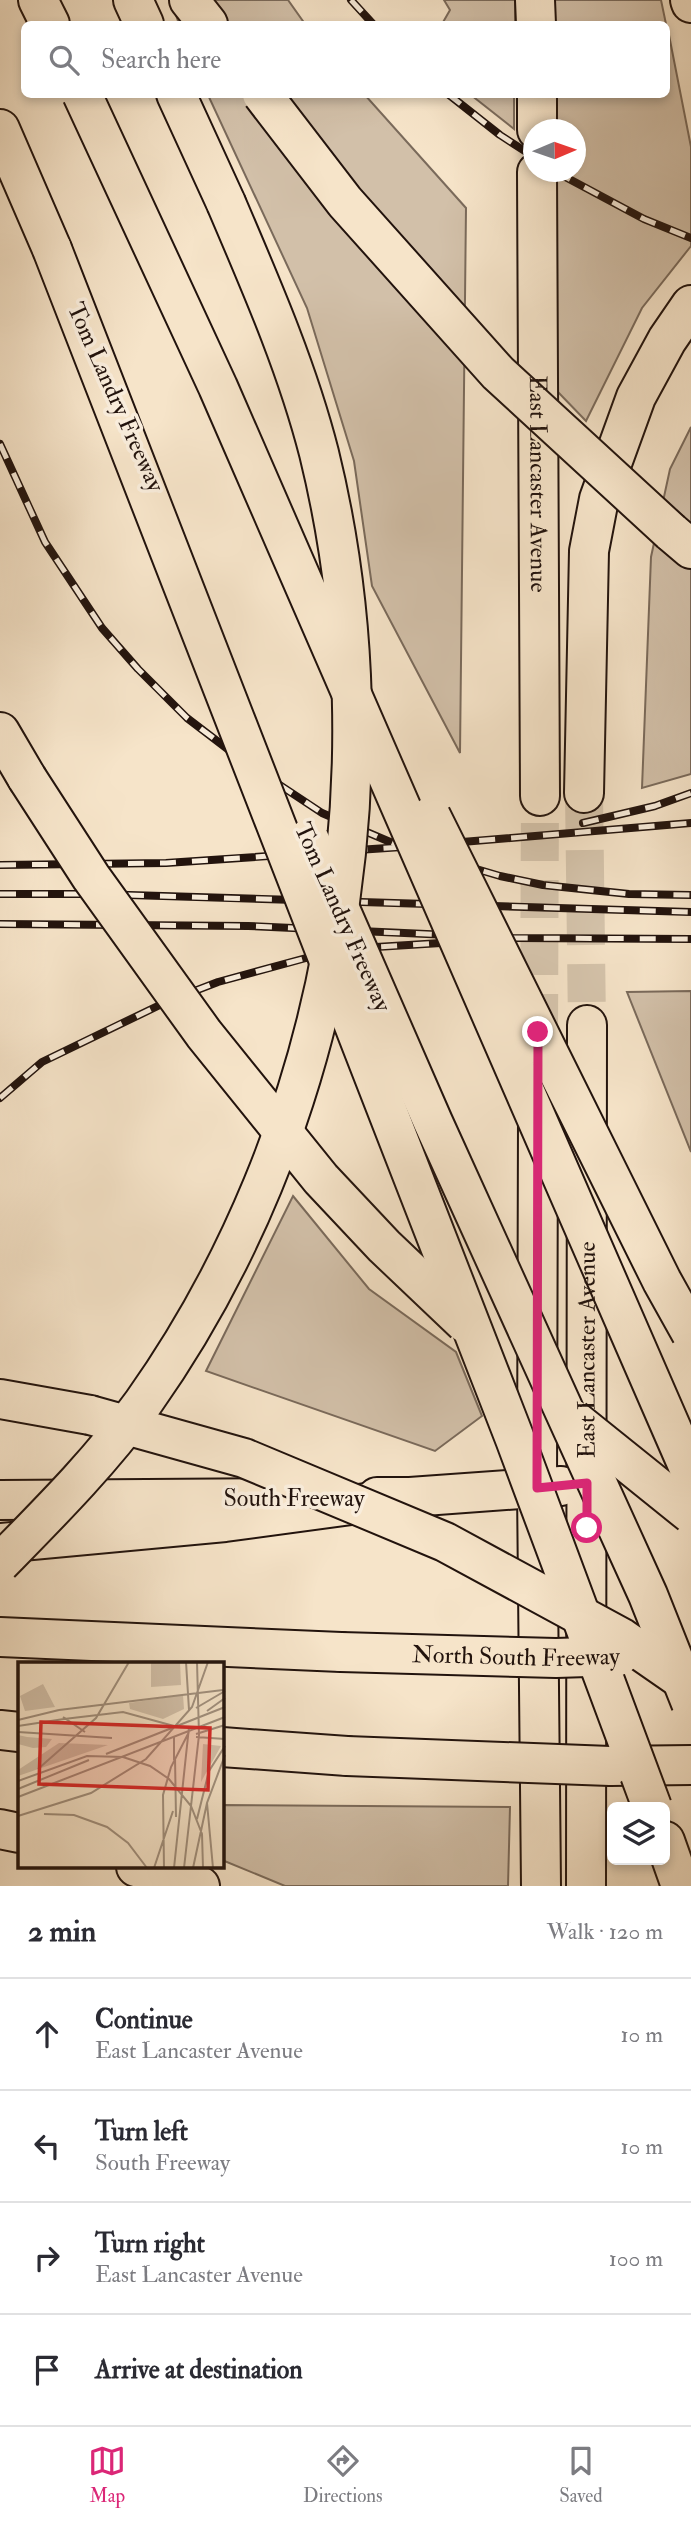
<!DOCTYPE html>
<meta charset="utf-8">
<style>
:root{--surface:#fff;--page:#f2f2f3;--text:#2b2b33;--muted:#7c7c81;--line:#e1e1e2;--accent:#db2777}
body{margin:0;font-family:"IM FELL Double Pica",serif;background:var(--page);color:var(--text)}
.controls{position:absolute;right:21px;bottom:21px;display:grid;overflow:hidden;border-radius:10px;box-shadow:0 4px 10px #0003}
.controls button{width:63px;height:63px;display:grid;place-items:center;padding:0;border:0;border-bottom:2px solid var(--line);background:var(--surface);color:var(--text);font:35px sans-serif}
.compass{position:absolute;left:523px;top:119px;width:63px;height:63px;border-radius:50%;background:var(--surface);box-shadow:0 4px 10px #0003;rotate:88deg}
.stop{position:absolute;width:21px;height:21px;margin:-16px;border:5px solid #db2777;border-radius:50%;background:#fff}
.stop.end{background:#db2777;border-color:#fff;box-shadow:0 2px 7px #0008}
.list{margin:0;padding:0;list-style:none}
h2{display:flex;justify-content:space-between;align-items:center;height:91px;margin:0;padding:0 28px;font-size:30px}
h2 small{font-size:23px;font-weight:400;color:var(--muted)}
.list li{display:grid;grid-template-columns:46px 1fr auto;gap:21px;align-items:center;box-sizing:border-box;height:112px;padding:0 28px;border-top:2px solid var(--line)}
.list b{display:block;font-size:26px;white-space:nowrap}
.list p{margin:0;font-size:23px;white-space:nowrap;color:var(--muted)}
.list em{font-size:23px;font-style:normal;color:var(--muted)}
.icon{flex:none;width:38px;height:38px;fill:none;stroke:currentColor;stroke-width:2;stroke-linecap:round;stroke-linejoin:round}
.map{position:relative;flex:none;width:691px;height:1886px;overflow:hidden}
.search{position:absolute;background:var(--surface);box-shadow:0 4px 10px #0003;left:21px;right:21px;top:21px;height:77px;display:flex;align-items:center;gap:18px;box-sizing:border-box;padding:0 24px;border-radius:10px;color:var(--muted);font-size:26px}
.sheet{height:539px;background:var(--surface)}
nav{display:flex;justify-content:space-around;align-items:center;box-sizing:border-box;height:98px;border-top:2px solid var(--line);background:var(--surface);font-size:19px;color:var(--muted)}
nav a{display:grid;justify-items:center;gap:4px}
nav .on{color:var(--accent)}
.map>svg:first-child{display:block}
.green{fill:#d2c0a9;stroke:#7a6a5b;stroke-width:2}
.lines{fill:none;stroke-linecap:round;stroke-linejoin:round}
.major-tunnel{stroke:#d6c5ad;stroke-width:38;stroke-dasharray:38 19;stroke-linecap:butt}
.major-casing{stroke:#22130d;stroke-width:42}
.highway-casing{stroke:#22130d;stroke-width:42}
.major{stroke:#f6e4c9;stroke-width:38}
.highway{stroke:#f6e4c9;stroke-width:38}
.rail-casing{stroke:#22130d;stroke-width:8}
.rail{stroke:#f9eddc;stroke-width:5;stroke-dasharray:16;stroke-linecap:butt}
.highway-bridge-casing{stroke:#22130d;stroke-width:42;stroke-linecap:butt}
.highway-bridge{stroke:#f6e4c9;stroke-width:38}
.route{stroke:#db2777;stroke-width:9}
.labels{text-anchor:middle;stroke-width:7;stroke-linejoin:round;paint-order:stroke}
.street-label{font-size:24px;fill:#22130d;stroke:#f9eddc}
.inset-road{fill:none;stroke:#a1907e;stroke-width:2}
.view{fill:#d62828;fill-opacity:0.15;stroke:#d62828;stroke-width:3.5}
.inset-edge{fill:none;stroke:#22130d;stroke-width:3.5}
</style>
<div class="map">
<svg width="691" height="1886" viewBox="0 0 691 1886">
<rect width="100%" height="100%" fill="#f6e4c9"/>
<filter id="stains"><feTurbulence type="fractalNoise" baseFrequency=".00286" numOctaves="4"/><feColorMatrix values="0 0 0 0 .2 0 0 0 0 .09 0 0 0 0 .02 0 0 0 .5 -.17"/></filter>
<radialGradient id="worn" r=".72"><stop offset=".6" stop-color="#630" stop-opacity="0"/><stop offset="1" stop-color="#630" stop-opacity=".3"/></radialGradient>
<!-- green -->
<g class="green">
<path d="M171,0H288L305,24H179Z"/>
<path d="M444,0H515V24H442L450,10Z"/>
<path d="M549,0H661L666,24H545Z"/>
<path d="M667,25L691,147V246L642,308L586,421L557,391L544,172H576V130L541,129L539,95L666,94Z"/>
<path d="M208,95H365L466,208L460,753L372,586L354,461L307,308Z"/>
<path d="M471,95H514V129Z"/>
<path d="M691,427V774L642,788L651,557L670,469Z"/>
<path d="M691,991V1152L627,992Z"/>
<path d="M293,1196L369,1289L456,1352L482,1416L435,1451L206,1371Z"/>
<path d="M222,1805L510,1807L508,1886H285L222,1860Z"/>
</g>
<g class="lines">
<!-- major-tunnel -->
<g class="major-tunnel">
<path d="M584,793L587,1025"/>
<path d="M539,1032L540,796"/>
</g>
<defs>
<g id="major">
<path d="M535,0L536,24"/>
<path d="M690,0L691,3"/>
<path d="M537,94V130"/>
<path id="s1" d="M537,172L540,796"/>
<path d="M584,793L589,551L599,499L636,397L667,340L691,305"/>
<path d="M538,1118L537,1488L541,1886"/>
<path d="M377,1497H410L561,1486"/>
<path d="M0,1500L313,1498"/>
<path id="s2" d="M586,1886L587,1025"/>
</g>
<g id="highway">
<path d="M38,0L50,24"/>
<path d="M133,0L144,24"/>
<path d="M189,0L208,24"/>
<path d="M176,94L226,203"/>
<path d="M0,129L52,249"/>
<path d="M671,532L691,549"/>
<path d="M0,732L27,778"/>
<path d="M0,1399L90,1415"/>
<path d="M0,1543L225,1522L410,1497"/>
<path d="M0,1637L341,1652"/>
<path d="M0,1730L19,1732"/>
<path d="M222,1747L347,1756"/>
<path d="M610,1766L691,1765"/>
<path d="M0,1829L19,1833"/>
<path d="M665,1841L681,1886"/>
<path d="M136,1867L200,1886"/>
</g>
</defs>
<!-- major casing -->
<use href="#major" class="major-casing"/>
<!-- highway casing -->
<use href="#highway" class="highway-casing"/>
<!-- major -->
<use href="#major" class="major"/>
<!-- highway -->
<use href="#highway" class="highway"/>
<defs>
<g id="rail">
<path d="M351,0L373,24"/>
<path d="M448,94L500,135L534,157"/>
<path d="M556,172L644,219L691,238"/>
<path d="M0,444L45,542L102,628L138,669L187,718L242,760L322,813L402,847L500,876L543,885L629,894L691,895"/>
<path d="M583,823L655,806L691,793"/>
<path d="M0,865L166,863L402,847L691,823"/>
<path d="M0,894H95L691,912"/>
<path d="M0,924L248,926L513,938L691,939"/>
<path d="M0,1098L42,1062L166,1002L218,982L306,958L376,947L441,943"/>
</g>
</defs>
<!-- rail casing -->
<use href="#rail" class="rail-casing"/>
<!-- rail -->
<use href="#rail" class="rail"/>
<defs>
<g id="highway-bridge">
<path d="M82,94L218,387L691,1473"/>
<path d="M262,94L345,202L498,373L671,532"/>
<path d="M52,249L515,1439L652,1807"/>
<path d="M27,778L91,877L204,1034L321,1179L384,1246L465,1323"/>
<path d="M431,816L662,1281L691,1333"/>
<path d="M309,838L433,1122L648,1595L691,1703"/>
<path d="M90,1415L244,1458L445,1542L622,1638L684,1681"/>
<path d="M573,1419L691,1514"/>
<path d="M0,1563C50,1512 101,1461 143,1403C335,1132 398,774 319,453C297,367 261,285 226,203"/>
<path id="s3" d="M341,1652L556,1658L619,1656"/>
<path d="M347,1756L610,1766"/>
</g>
</defs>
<!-- highway-bridge casing -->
<use href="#highway-bridge" class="highway-bridge-casing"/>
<!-- highway-bridge -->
<use href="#highway-bridge" class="highway-bridge"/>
</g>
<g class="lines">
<!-- route -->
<path class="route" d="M538,1032L537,1488L587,1483V1528"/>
</g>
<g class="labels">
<!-- street labels -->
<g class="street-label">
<text transform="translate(116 397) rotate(66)" y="8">Tom Landry Freeway</text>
<text dy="8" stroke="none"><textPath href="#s1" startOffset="312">East Lancaster Avenue</textPath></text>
<text transform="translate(343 917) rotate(66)" y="8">Tom Landry Freeway</text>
<text dy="8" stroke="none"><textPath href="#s2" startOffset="536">East Lancaster Avenue</textPath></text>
<text x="294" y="1506">South Freeway</text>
<text dy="8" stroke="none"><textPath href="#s3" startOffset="175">North South Freeway</textPath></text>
</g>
</g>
<!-- overview -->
<g transform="translate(18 1662)">
<rect width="206" height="206" fill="#f6e4c9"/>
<path d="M133,0H162L163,23L133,25ZM25,22L37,45L7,49L2,34ZM165,33L166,47L145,57L112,47L111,41ZM0,73L9,75L34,77L28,85L15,86L0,82ZM41,81L90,83L0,114V108ZM185,82L203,84L183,120Z" fill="#d2c0a9"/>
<path class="inset-road" d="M168,0L171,48M178,46L207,29M41,48L205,28M189,49L207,36M45,55L67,70M46,57L105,50L156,64M0,58L41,48M0,64L46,57M0,70L94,76M178,72L207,63M156,74V98M178,75L207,77M88,92L207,45M157,95L158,155M20,107L78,56L111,0M0,119L69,94L105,95L132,104L151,117L173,144L184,172L185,206M0,127L71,98M0,135L207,55M26,152L56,153L89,165L110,181L129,206M0,154L73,131L128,97L174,45L190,0M179,157L191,109L207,84M136,206L155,149M146,206L145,133L153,105L171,70M156,206L171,65M166,206L181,73L179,0M175,206L189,141M195,206L189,141L207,93"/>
<path class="view" d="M23,60L192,66L190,128L21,122Z"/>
<rect width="206" height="206" class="inset-edge"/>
</g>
<rect width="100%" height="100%" filter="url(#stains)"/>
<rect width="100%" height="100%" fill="url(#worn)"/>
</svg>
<div class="controls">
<button><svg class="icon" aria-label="layers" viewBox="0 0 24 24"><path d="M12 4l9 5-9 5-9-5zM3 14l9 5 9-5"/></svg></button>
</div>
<svg class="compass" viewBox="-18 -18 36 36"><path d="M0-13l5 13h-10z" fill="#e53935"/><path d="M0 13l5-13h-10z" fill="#7c7c81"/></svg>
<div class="stop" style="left:587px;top:1528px"></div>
<div class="stop end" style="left:538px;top:1032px"></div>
<div class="search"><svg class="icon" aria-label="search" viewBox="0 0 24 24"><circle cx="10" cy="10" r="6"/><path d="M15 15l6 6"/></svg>Search here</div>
</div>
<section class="sheet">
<h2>2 min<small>Walk · 120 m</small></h2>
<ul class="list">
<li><svg class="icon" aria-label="ahead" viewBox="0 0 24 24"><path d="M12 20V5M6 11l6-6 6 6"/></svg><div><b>Continue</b><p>East Lancaster Avenue</p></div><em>10 m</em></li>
<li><svg class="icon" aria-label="left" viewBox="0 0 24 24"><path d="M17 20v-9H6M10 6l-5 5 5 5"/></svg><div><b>Turn left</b><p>South Freeway</p></div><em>10 m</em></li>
<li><svg class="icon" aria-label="right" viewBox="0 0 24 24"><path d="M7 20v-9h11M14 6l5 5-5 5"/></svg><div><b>Turn right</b><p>East Lancaster Avenue</p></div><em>100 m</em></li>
<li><svg class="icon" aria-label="arrive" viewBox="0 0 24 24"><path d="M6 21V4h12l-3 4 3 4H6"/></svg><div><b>Arrive at destination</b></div></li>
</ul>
</section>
<nav>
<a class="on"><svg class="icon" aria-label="map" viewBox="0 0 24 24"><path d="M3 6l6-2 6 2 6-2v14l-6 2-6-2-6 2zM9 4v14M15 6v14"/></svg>Map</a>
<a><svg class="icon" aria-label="directions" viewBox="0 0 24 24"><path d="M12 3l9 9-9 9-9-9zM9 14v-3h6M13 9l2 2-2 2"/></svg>Directions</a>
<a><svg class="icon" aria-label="saved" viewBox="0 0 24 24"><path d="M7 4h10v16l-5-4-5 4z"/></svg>Saved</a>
</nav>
